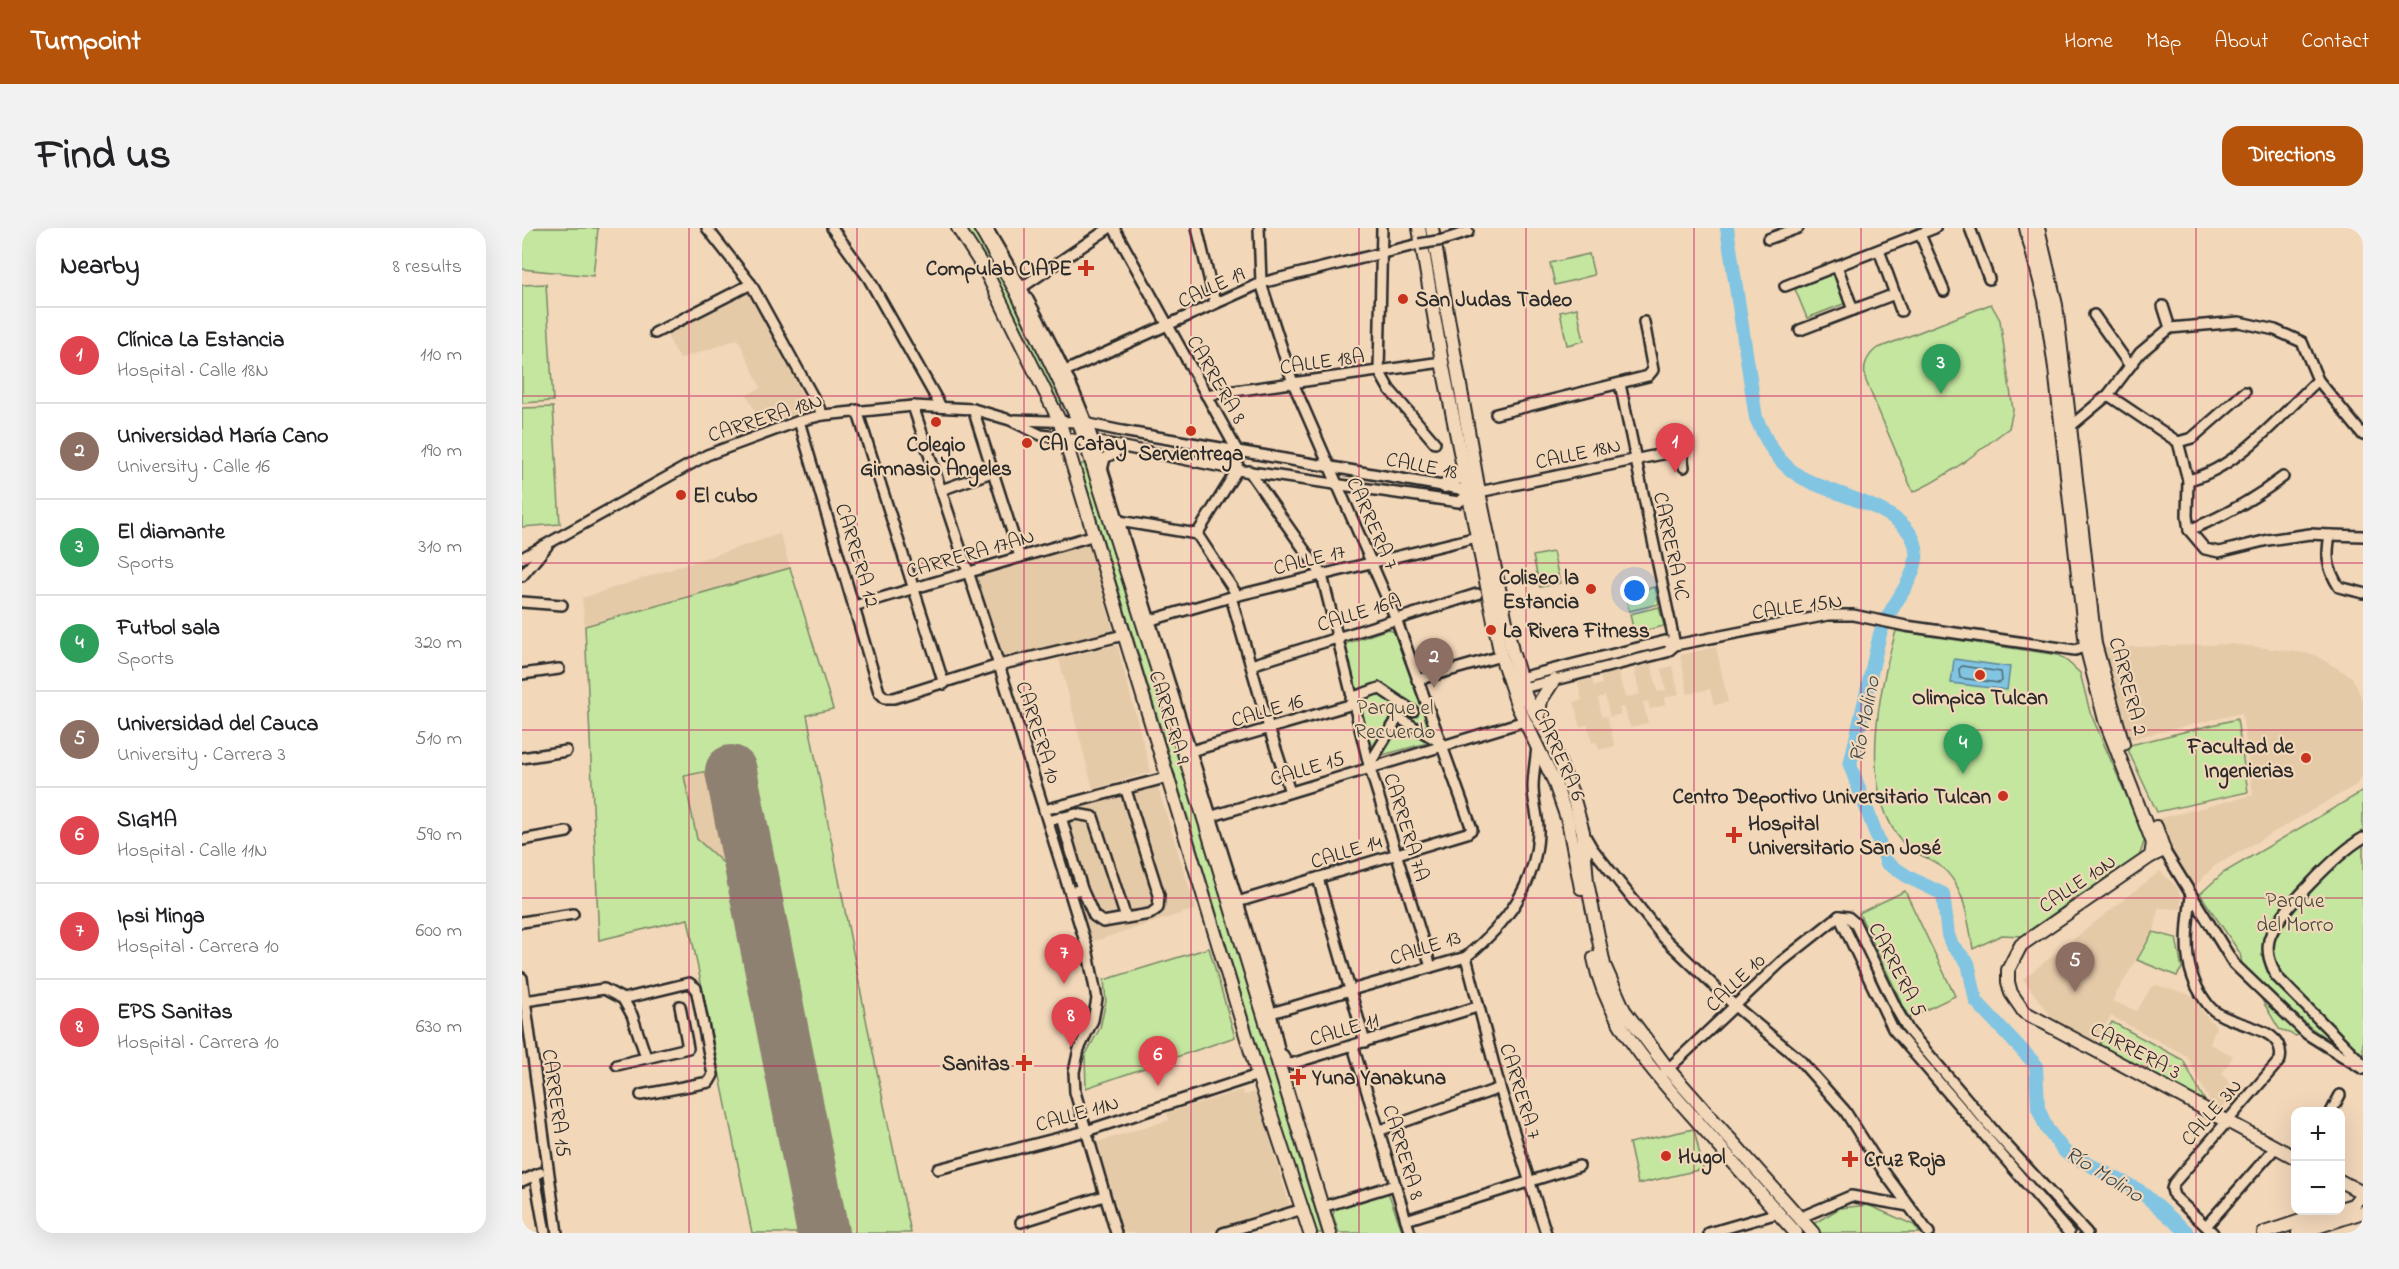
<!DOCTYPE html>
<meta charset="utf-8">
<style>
:root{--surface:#fff;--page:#f2f2f2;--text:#202124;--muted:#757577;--line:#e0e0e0;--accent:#b45309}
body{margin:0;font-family:"Indie Flower",sans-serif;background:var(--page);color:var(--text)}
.controls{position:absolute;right:18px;bottom:18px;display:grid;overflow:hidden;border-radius:12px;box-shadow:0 6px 24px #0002}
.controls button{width:54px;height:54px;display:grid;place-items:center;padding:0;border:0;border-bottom:2px solid var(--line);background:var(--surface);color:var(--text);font:30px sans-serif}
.you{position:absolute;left:1113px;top:363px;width:21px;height:21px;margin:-15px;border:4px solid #fff;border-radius:50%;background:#1a73e8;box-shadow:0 0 0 9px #1a73e833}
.badge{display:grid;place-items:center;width:39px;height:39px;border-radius:50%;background:var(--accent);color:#fff;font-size:20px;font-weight:700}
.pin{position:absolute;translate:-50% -50px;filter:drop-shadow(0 2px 3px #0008)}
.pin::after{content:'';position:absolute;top:32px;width:21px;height:18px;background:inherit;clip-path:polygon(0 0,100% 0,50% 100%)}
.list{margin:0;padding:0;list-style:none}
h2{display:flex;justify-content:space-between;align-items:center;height:78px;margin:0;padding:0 24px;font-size:26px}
h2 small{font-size:20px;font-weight:400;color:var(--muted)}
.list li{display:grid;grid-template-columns:39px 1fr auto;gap:18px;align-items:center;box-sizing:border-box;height:96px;padding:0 24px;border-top:2px solid var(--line)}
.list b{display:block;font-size:22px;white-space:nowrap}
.list p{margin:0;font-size:20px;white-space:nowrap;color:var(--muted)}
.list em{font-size:20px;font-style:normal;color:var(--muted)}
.map{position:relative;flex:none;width:1841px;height:1005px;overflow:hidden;border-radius:18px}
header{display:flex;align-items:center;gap:36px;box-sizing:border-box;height:84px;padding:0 30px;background:var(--accent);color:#fff}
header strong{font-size:28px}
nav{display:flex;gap:33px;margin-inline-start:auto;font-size:21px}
.intro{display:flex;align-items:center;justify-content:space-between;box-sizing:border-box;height:144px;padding:0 36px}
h1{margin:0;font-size:42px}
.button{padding:15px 27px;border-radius:18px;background:var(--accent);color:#fff;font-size:21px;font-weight:700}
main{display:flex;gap:36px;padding:0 36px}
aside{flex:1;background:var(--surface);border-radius:18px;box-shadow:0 6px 24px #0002}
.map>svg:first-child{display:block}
.built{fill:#e5caa8}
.green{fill:#c4e69f;stroke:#788865;stroke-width:1.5}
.water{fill:#81c5e2;stroke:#5f8799;stroke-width:1.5}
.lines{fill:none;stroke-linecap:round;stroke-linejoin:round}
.shore{stroke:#4d6974;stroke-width:1.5}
.river{stroke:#81c5e2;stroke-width:14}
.runway{stroke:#8e8172;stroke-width:52}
.minor-casing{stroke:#2b2b2b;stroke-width:14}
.major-casing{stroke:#2b2b2b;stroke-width:16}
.minor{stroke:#f2d7b9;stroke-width:9}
.major{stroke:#f2d7b9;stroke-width:12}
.minor-bridge-casing{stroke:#2b2b2b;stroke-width:14;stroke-linecap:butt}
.minor-bridge{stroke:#f2d7b9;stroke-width:9}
.grid{fill:none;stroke:#c2185b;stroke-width:1.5;stroke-opacity:0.55}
.poi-dot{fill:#c8321e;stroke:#f2d7b9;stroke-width:2}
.labels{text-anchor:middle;stroke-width:4.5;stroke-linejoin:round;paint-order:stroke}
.poi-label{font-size:21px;font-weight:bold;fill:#2b2b2b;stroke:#f2d7b9;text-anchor:start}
.street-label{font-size:21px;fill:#2b2b2b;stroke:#f2d7b9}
.park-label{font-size:21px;fill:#42473c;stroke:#f2d7b9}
.water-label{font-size:22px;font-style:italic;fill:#3c4a50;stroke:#f2d7b9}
</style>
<header>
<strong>Turnpoint</strong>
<nav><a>Home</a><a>Map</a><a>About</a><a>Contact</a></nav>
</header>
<div class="intro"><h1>Find us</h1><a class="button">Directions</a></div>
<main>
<aside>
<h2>Nearby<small>8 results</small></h2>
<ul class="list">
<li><span class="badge" style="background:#e0444e">1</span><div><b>Clínica La Estancia</b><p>Hospital · Calle 18N</p></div><em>110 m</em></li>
<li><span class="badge" style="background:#8d6e63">2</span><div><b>Universidad María Cano</b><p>University · Calle 16</p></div><em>190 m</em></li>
<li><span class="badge" style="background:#2e9e5b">3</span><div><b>El diamante</b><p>Sports</p></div><em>310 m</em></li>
<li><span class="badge" style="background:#2e9e5b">4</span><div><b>Futbol sala</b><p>Sports</p></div><em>320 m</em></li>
<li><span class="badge" style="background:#8d6e63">5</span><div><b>Universidad del Cauca</b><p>University · Carrera 3</p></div><em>510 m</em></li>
<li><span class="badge" style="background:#e0444e">6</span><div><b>SIGMA</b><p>Hospital · Calle 11N</p></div><em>590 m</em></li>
<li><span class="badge" style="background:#e0444e">7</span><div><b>Ipsi Minga</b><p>Hospital · Carrera 10</p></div><em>600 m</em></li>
<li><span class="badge" style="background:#e0444e">8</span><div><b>EPS Sanitas</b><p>Hospital · Carrera 10</p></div><em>630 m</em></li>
</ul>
</aside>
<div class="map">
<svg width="1841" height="1005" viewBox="0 0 1841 1005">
<rect width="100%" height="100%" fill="#f2d7b9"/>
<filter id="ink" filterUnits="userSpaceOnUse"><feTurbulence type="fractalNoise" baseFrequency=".0167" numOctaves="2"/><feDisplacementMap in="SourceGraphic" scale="12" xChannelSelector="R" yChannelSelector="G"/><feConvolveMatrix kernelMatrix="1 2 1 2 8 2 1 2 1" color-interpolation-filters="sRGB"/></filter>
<g filter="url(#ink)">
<!-- built -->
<g class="built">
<path d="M226,65L265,135L288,183L239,196L225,167L239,160L216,111L158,131L144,106Z"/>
<path d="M258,306L311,481L285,487L345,796L389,1005H230L173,720L128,519L72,482L60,370Z"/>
<path d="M567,315L592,405L481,431L453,349Z"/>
<path d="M1710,416L1791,426L1830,449L1841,473V547L1834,557L1691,639L1669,663L1644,624L1635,591L1731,567L1720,485L1604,512L1582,420Z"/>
<path d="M595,417L629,544L571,561L537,431Z"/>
<path d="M1194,419L1206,474L1192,477L1188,461L1166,466L1158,427Z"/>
<path d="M1129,436L1136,464L1144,462L1139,441L1150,438L1157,466L1142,470L1143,477L1128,481L1126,473L1121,474L1126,495L1108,499L1102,479L1097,480L1099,486L1088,489L1083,468L1076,470L1080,489L1085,488L1093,518L1077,522L1075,514L1070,515L1066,497L1058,499L1052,474L1060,472L1056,454L1070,451L1072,458L1080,456L1078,447L1096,443L1103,470L1118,466L1112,441Z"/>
<path d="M635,557L674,681L569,714L529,585Z"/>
<path d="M1638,643L1654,658L1659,669V681L1636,680L1633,700L1590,773L1615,783L1629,759L1635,757L1672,768L1682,786L1694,798L1688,816L1711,828L1700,846L1717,868L1699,880H1691L1665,828L1589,788L1571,817L1536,798L1501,751Z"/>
<path d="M720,862L722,867L734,864L768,979L684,1005H602L575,914L647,892L645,885Z"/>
</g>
<!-- green -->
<g class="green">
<path d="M0,0H76L71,48L0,41Z"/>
<path d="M443,0H451L487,61L542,175L536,177L481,64Z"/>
<path d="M1067,26L1072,47L1033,57L1028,35Z"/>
<path d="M1313,45L1324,75L1285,90L1273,61Z"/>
<path d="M24,56L31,173L0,175V57Z"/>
<path d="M1469,76L1478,92L1491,182L1487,200C1456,223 1426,249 1391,264L1344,153C1340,139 1344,129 1354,121Z"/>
<path d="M1055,80L1062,113L1045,117L1038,84Z"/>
<path d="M31,179L38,296L0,299V180Z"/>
<path d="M563,235L650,507L800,1005H793C712,749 638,492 558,237Z"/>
<path d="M1031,324L1038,355L1018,359L1011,328Z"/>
<path d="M268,340L311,481L285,487L345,796L389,1005H324L228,534L162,548L175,611L209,642L282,1005H230L166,691L77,712L63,398Z"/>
<path d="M1133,359L1137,376L1107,383L1103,366Z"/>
<path d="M1137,379L1142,398L1112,405L1108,386Z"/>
<path d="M866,401L872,404L909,504L905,515L857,528L849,518L823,416Z"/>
<path d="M1374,403L1536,427L1546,434L1558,445L1568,484L1623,611L1615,635L1552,671L1501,708L1480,707L1451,721C1446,692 1443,656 1417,637C1407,629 1391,626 1382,616C1335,563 1356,465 1374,403Z"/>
<path d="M1715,491L1726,564L1635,584L1604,518Z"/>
<path d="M1841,563V838L1787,798L1720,737L1718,725L1678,666L1701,645Z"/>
<path d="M1383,663L1433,768L1387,790L1337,685Z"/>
<path d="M1631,704L1654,710L1660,740L1655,748L1615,732Z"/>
<path d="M687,720L713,809L564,860L563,828L578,800L584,773L582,752Z"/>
<path d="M1740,772L1774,794L1782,803L1774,808L1757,801Z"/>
<path d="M1590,794L1661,832L1685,877L1574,823Z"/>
<path d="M1172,901L1181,941L1116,956L1107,915Z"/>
<path d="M866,964L881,1005H817L811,987L813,980Z"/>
<path d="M1346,977L1392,997L1398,1005H1298L1291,996L1318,980Z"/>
</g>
<!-- water -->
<path class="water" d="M1432,431L1488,439L1485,462L1429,455Z"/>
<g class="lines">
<!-- shore -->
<path class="shore" d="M1440,438L1479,444L1480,453L1477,455L1438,450L1437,441Z"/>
<!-- river -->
<path class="river" d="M1205,0L1234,190C1243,210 1252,229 1270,243C1301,269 1401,277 1394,331C1390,358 1366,380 1358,406L1328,537L1365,635L1388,650L1421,666L1426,707L1430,717L1446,735L1454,773L1514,837L1516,880L1525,901L1543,924L1618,963L1666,1005"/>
<!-- runway -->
<path class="runway" d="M209,543L301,1005"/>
<defs>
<g id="minor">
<path d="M185,0L229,56L301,187"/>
<path d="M310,0L347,51L418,177"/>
<path d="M465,0C505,68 546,140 572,214L716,674L749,785L760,835"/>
<path d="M592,0L716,224L715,242L675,306"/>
<path d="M675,0L693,75"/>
<path d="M860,0L857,143L867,161L913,215"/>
<path d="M1448,0L1467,51"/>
<path d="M1398,6L1422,63"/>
<path d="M1246,11L1276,0"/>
<path d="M921,12L946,4"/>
<path d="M1357,22L1379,83"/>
<path d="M1315,38L1331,82"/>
<path d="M1263,58L1413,0"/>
<path d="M496,62L587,0"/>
<path d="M1641,78L1648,100"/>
<path d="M1572,87L1608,138"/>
<path d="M1278,102L1373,66"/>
<path d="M133,105L229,56"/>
<path d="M541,144L739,55L897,16"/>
<path d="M1098,156L1153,417"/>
<path d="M684,167L920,134"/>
<path d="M1586,167L1656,214L1666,252L1665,288L1667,302L1683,321L1697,324L1746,312L1788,306L1808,307"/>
<path d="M391,178L477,437L565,720L575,771L571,792L557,821L552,844L553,864L594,1005"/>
<path d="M451,181L498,329"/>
<path d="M335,182L422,456"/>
<path d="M974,186L1126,148L1131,142L1122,94"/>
<path d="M493,192L557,194L600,203L938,261L947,266"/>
<path d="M277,193L357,464L363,470H372L477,437L602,407"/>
<path d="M1550,197L1586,167L1618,125L1648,100L1717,94L1753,102L1780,114L1796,152L1841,207"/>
<path d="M1656,214L1670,210L1723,164"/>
<path d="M580,242L583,230L599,221"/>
<path d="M727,243L800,347L847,537L909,739"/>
<path d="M1666,252C1715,241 1760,186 1796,152"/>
<path d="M419,262L473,243"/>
<path d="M952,265L1155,223L1160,227L1162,239"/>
<path d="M597,293L675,306"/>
<path d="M1667,302C1700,289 1732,271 1761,249"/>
<path d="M675,306L715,367"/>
<path d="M1841,308L1808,307C1804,329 1805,340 1817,359L1841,365"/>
<path d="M0,330L185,227L277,193L301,187L391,178L451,181L488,192L519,207L582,215L715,242L937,274L947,266"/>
<path d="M0,348L25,318"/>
<path d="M709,369L747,500L768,564"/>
<path d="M0,374L40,377"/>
<path d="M332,378L573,307"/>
<path d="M629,392L709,369L955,309"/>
<path d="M729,437L955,366"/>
<path d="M0,446L37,441"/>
<path d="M994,451L1143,413L1153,417L1306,387H1331L1384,398L1553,422L1568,417"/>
<path d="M895,452L979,428"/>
<path d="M997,461L1145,424L1153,417"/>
<path d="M829,470L857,460L891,483"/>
<path d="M877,490L919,515"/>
<path d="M669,523L831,476"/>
<path d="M0,530L44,523"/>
<path d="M847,537L883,478"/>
<path d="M522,582L647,549"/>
<path d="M539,589L560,661L548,664"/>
<path d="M684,590L1003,493"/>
<path d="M526,593L554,586L571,589L604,690L628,686L636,680L637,667L604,562"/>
<path d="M1063,608L1070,620L1140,708L1214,779L1277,831L1323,883L1362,944L1407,1005"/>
<path d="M1841,610C1817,624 1754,686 1747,712C1744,726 1749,736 1754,748L1841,836"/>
<path d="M0,612L45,604"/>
<path d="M1642,622L1712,736L1785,806L1841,841"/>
<path d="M796,650L843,814"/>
<path d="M560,661L572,688L581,694L604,690"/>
<path d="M1669,668C1664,710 1659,743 1687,778C1706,801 1765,795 1758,832L1652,955L1650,961L1652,968L1691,1005"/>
<path d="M712,675L945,605L950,601L874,391L771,155L739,55L737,0"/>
<path d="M1317,688L1326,689L1333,695L1376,784L1387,803L1477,909L1565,1005"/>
<path d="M1317,688L1371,801L1547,1005"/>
<path d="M0,694L51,686"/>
<path d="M944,729L978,860L1024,1005"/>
<path d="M0,750L35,1005"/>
<path d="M101,771L167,755L174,760L191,847L187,854L119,867"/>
<path d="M3,773L82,761L101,771L110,787L124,829"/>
<path d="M749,785L944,729C983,697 1014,658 1016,605C1017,590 1011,575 1011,559C1011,546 1014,531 1015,518"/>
<path d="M831,818L888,1005"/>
<path d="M761,827L764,834L769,836L955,779"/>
<path d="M95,837L166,820L158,778"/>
<path d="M1143,844L1259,734L1317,688"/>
<path d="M1809,884L1818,867"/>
<path d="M856,903L978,860"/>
<path d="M416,941L564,903L736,847"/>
<path d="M13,948L23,1005"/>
<path d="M0,953L18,945"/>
<path d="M800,979L873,957"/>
<path d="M1277,990L1329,968L1387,978"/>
<path d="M884,992L1057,938"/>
<path d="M499,994L582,968"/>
<path d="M1684,998L1754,919"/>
<path d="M701,1005L781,981"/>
<path d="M1187,1005L1256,985"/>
</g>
<g id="major">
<path d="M436,0L463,42L537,192L736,847L788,1005"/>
<path d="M458,0L494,63L557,194L662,525L808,1005"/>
<path d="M897,0L920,134L979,428L996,479L1032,553L1046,593L1059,660"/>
<path d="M910,0L957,264L990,423L1004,469L1026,508L1050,565L1061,604L1065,654L1082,737L1102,782L1146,841L1291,1005"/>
<path d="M1504,0L1523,72L1533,140L1564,418L1583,492L1631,615L1629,628L1499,717L1486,742V754L1489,765L1502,784L1774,930"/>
<path d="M1516,0L1534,77L1573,416L1601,516"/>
<path d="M922,258L934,251L941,240"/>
<path d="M1016,491L1019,472L1032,452"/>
<path d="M1629,628L1642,622L1634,599"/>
<path d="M1072,730C1085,798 1139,852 1183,902C1213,936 1243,971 1274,1005"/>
<path d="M1818,953L1841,965"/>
<path d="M1818,981L1831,977L1841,965"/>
<path d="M1742,1005L1812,982"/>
<path d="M1776,1005L1841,984"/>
</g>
</defs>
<!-- minor casing -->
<use href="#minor" class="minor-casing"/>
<!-- major casing -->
<use href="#major" class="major-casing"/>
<!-- minor -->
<use href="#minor" class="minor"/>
<!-- major -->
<use href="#major" class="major"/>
<defs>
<path id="minor-bridge" d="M897,16L921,12"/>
</defs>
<!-- minor-bridge casing -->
<use href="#minor-bridge" class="minor-bridge-casing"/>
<!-- minor-bridge -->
<use href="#minor-bridge" class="minor-bridge"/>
</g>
</g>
<!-- grid -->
<path class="grid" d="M167,0V1005M335,0V1005M502,0V1005M669,0V1005M837,0V1005M1004,0V1005M1172,0V1005M1339,0V1005M1506,0V1005M1674,0V1005M0,168H1841M0,335H1841M0,502H1841M0,670H1841M0,838H1841"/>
<!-- markers -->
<g class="poi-dot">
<path d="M561 31h6v6h6v6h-6v6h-6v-6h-6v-6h6z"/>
<circle cx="881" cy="71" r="6"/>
<circle cx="414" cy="194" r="6"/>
<circle cx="669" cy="203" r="6"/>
<circle cx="505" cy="215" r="6"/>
<circle cx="159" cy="267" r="6"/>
<circle cx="1069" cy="361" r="6"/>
<circle cx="969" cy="402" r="6"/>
<circle cx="1458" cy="447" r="6"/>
<circle cx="1784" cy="530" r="6"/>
<circle cx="1481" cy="568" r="6"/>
<path d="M1209 598h6v6h6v6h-6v6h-6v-6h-6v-6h6z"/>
<path d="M499 826h6v6h6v6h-6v6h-6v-6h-6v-6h6z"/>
<path d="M773 840h6v6h6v6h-6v6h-6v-6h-6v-6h6z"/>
<circle cx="1144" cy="928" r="6"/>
<path d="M1325 922h6v6h6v6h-6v6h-6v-6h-6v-6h6z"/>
</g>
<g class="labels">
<!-- poi labels -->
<g class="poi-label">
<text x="550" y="47" text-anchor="end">Compulab CIAPE</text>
<text x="893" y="78">San Judas Tadeo</text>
<text x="517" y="222">CAI Catay</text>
<text x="414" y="223" text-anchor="middle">Colegio<tspan x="414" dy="24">Gimnasio Angeles</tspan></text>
<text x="669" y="232" text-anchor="middle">Servientrega</text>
<text x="171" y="274">El cubo</text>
<text x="1057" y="356" text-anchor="end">Coliseo la<tspan x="1057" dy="24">Estancia</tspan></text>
<text x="981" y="409">La Rivera Fitness</text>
<text x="1458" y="476" text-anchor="middle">Olimpica Tulcan</text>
<text x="1772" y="525" text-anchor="end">Facultad de<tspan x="1772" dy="24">Ingenierias</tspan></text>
<text x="1469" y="575" text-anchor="end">Centro Deportivo Universitario Tulcan</text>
<text x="1226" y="602">Hospital<tspan x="1226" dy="24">Universitario San José</tspan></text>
<text x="488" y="842" text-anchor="end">Sanitas</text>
<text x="790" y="856">Yuna Yanakuna</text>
<text x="1156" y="935">Hugol</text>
<text x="1342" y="938">Cruz Roja</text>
</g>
<!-- street labels -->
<g class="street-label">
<text transform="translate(689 59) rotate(-25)" y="7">CALLE 19</text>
<text transform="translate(800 133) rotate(-8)" y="7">CALLE 18A</text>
<text transform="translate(695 151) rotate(60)" y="7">CARRERA 8</text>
<text transform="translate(243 189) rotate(-18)" y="7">CARRERA 18N</text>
<text transform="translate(1056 225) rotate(-12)" y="7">CALLE 18N</text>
<text transform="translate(900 237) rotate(11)" y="7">CALLE 18</text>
<text transform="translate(851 295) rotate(66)" y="7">CARRERA 7</text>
<text transform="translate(1150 318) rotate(78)" y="7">CARRERA 4C</text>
<text transform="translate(448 325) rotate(-16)" y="7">CARRERA 17AN</text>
<text transform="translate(336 327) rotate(73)" y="7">CARRERA 12</text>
<text transform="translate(787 331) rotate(-14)" y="7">CALLE 17</text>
<text transform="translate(1275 378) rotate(-8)" y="7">CALLE 15N</text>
<text transform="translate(837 384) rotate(-17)" y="7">CALLE 16A</text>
<text transform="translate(1607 458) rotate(75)" y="7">CARRERA 2</text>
<text transform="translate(745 482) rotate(-16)" y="7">CALLE 16</text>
<text transform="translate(648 489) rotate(73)" y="7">CARRERA 9</text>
<text transform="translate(517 504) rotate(72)" y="7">CARRERA 10</text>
<text transform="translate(1038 526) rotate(66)" y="7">CARRERA 6</text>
<text transform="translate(785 540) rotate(-17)" y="7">CALLE 15</text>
<text transform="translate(885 599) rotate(73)" y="7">CARRERA 7A</text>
<text transform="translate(824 623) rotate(-17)" y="7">CALLE 14</text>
<text transform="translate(1555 655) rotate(-34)" y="7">CALLE 10N</text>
<text transform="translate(903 719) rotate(-18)" y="7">CALLE 13</text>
<text transform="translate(1376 741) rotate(63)" y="7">CARRERA 5</text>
<text transform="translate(1213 754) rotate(-44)" y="7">CALLE 10</text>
<text transform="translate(822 801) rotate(-17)" y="7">CALLE 11</text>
<text transform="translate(1614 822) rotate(28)" y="7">CARRERA 3</text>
<text transform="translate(999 863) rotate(73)" y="7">CARRERA 7</text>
<text transform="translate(35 875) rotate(82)" y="7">CARRERA 15</text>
<text transform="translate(1689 884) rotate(-49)" y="7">CALLE 3N</text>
<text transform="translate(555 885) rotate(-16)" y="7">CALLE 11N</text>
<text transform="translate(882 924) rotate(73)" y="7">CARRERA 8</text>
</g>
<!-- park labels -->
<g class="park-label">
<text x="873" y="486">Parque el<tspan x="873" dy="24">Recuerdo</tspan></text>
<text x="1773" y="679">Parque<tspan x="1773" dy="24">del Morro</tspan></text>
</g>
<!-- water labels -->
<g class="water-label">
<text transform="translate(1341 491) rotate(-79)" y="8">Río Molino</text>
<text transform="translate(1583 945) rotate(32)" y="8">Río Molino</text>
</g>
</g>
</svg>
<div class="controls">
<button>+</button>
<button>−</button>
</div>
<div class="you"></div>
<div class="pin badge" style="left:1153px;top:245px;background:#e0444e">1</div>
<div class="pin badge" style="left:912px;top:460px;background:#8d6e63">2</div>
<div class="pin badge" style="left:1419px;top:166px;background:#2e9e5b">3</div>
<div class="pin badge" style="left:1441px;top:546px;background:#2e9e5b">4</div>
<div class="pin badge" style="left:1553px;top:764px;background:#8d6e63">5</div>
<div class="pin badge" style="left:636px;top:858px;background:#e0444e">6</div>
<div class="pin badge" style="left:542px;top:756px;background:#e0444e">7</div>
<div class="pin badge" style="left:549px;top:819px;background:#e0444e">8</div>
</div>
</main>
